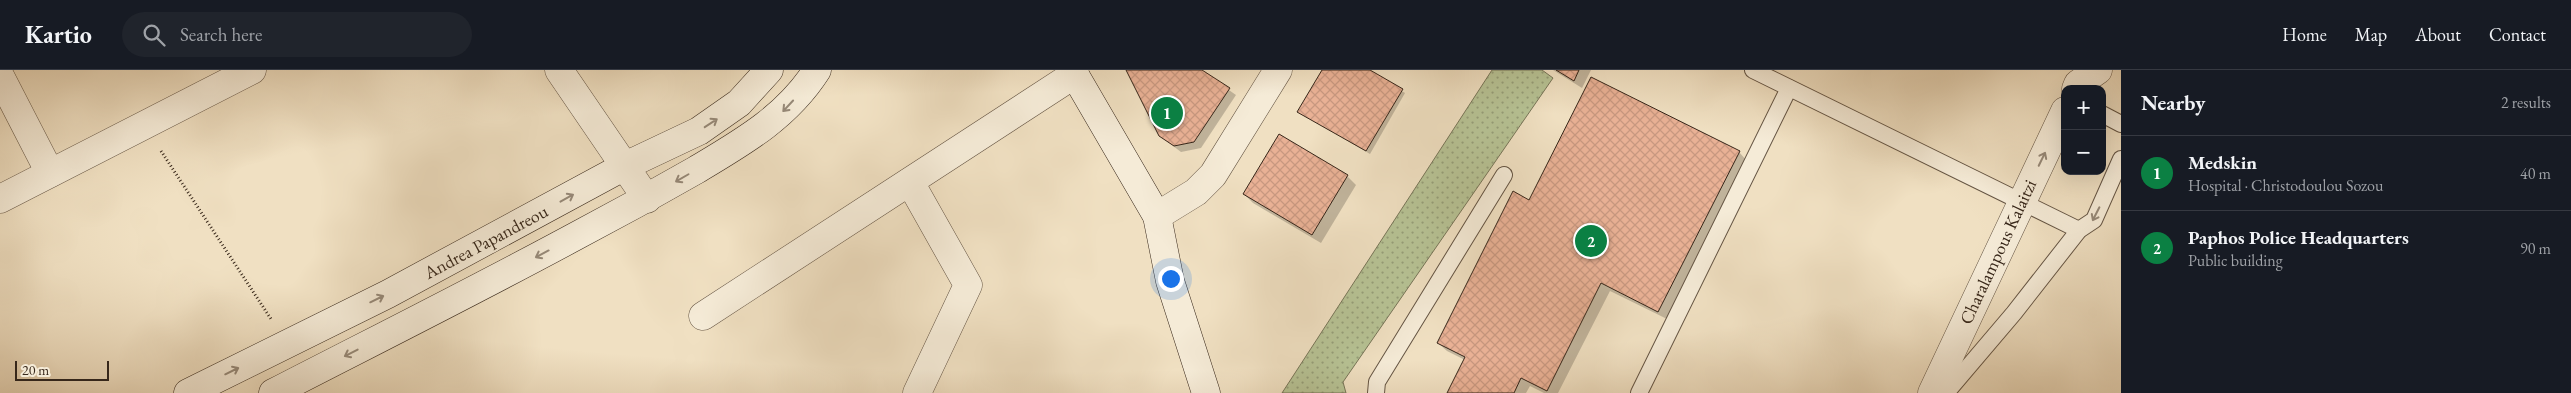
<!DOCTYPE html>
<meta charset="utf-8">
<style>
:root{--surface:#171b24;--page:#20242c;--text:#f1f3f6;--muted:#9ea1a6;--line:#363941;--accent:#0b8043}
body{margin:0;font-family:"EB Garamond",serif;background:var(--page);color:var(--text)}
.controls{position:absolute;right:15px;top:15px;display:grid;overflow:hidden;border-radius:10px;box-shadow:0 5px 20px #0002}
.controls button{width:45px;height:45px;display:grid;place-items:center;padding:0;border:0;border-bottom:1px solid var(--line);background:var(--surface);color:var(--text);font:25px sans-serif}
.scale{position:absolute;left:15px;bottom:12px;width:94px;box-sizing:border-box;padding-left:5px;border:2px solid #37271a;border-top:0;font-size:14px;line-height:18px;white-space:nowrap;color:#37271a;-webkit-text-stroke:4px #f5ebd7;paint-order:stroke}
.you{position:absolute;left:1170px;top:208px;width:18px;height:18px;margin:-12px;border:4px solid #fff;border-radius:50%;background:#1a73e8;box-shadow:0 0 0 8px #1a73e833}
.badge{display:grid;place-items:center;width:32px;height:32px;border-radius:50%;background:var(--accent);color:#fff;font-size:16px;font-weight:700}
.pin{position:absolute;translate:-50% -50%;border:2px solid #fff;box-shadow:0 1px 5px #0006}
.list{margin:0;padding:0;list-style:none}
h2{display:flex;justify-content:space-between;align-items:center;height:65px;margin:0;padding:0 20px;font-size:21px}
h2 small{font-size:16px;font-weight:400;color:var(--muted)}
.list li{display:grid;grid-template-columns:32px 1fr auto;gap:15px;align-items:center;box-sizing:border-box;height:75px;padding:0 20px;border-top:1px solid var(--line)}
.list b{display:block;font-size:19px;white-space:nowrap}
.list p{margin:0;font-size:16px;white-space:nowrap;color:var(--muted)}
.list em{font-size:16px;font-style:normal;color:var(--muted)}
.icon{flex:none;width:28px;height:28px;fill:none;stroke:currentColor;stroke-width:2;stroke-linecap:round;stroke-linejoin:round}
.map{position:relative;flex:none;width:2121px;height:323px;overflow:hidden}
header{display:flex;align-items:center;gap:30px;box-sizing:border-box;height:70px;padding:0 25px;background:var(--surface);border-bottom:1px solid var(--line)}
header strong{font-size:24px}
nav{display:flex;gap:28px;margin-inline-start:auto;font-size:18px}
.search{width:350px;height:45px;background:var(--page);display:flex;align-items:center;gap:12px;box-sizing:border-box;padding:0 18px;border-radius:28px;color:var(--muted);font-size:19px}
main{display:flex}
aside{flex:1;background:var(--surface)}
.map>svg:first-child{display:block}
.park{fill:url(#park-dots);stroke:#777558}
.shadow{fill:#0003}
.building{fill:url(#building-cross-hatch);stroke:#37271a}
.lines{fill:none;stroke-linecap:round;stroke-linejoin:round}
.lane-casing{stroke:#655544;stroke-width:18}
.street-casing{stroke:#655544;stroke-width:29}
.secondary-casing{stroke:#37271a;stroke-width:29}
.path{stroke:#37271a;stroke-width:3;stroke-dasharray:1 2.5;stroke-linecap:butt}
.lane{stroke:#f5ebd7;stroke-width:16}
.street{stroke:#f5ebd7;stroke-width:28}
.secondary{stroke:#f5ebd7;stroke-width:28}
.oneway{stroke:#968978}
.labels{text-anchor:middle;stroke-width:4;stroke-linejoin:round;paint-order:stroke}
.street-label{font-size:18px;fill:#37271a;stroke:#f5ebd7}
</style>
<header>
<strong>Kartio</strong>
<div class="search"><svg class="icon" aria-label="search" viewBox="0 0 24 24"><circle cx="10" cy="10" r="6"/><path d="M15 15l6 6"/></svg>Search here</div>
<nav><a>Home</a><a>Map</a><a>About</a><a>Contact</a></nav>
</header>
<main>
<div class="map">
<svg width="2121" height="323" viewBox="0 0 2121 323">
<defs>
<pattern id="park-dots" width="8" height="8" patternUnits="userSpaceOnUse" patternTransform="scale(1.25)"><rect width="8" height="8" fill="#b7c395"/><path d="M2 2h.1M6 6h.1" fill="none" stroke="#969e79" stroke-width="1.8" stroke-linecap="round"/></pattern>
<pattern id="building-cross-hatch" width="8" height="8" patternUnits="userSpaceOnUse" patternTransform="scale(1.25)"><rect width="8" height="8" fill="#e9b195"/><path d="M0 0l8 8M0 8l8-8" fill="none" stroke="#c89880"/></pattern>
</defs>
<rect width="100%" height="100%" fill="#f0e0c2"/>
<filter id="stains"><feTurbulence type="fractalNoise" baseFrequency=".004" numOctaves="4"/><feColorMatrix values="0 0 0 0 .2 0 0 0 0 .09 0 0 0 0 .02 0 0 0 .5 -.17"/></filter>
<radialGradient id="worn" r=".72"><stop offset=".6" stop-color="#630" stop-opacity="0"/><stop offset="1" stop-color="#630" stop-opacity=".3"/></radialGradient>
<!-- park -->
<path class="park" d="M1492,0H1542L1553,8L1343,312L1346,323H1282Z"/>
<!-- shadow -->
<g class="shadow">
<path d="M1127,0H1200L1236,25L1201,78L1181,82L1160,66Z"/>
<path d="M1323,0H1367L1405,23L1370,84L1299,42Z"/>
<path d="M1553,0H1591L1582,18Z"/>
<path d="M1739,82L1747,91L1667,249L1610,221L1558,323H1544L1530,316L1526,323H1448L1465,290L1447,281L1438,273L1530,131Z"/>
<path d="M1347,106L1356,115L1321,173L1253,133L1244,124Z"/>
</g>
<!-- building -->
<g class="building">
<path d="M1126,0H1202L1230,18L1194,72L1174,76L1159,66Z"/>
<path d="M1322,0H1370L1403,19L1366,81L1297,42Z"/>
<path d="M1556,0H1579L1574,11Z"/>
<path d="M1591,7L1740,81L1658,242L1601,213L1547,321L1521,308L1514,323H1447L1465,287L1437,273L1513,121L1529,130Z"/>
<path d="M1279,64L1348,105L1312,165L1243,124Z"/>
</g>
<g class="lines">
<defs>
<g id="lane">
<path d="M1753,0L2079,160"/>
<path d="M2102,44L2121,54"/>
<path d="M1376,323L1377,312L1504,105"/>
<path d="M1639,323L1789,18"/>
<path d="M1946,323L2014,243L2079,160L2094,150L2121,89"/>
</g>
<g id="street">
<path d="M559,0L647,129"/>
<path d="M0,6L50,103"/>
<path d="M2076,19L2078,14L2098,0"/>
<path d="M910,112L968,215L917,323"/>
<path d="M0,129L252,0"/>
<path d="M1157,146L1196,122L1213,105L1278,0"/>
<path d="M703,246L1075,4"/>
<path d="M1932,323L2065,41"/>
</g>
<g id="secondary">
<path d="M1072,0L1157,146L1170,211L1206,323"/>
<path d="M188,323L388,224L625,96L699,61L739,33L769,0"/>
<path d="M273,323C374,271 476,220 576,166C616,145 656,123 696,100C743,72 787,47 817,0"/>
</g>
</defs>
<!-- lane casing -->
<use href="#lane" class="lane-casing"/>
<!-- street casing -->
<use href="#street" class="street-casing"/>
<!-- secondary casing -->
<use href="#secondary" class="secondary-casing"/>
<!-- path -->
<path class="path" d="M161,81L271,249"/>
<!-- lane -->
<use href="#lane" class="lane"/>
<!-- street -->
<use href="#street" class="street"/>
<!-- secondary -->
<use href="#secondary" class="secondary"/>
</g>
<!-- one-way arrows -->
<defs><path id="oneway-shaft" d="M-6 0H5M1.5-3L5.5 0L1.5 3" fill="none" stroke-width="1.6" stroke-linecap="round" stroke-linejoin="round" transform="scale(1.25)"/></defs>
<g class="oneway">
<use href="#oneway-shaft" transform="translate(788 36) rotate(133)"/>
<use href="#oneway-shaft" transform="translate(711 53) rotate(-33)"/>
<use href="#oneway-shaft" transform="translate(2042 89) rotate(-64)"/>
<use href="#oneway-shaft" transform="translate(682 108) rotate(150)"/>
<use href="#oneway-shaft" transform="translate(567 128) rotate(-29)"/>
<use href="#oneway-shaft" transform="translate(2096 144) rotate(117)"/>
<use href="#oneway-shaft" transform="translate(542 184) rotate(152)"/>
<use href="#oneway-shaft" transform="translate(377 229) rotate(-26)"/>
<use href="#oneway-shaft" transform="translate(351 283) rotate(153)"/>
<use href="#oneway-shaft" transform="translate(232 301) rotate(-26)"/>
</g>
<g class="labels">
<!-- street labels -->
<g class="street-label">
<text transform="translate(486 172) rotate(-28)" y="6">Andrea Papandreou</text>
<text transform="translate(1998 182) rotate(-65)" y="6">Charalampous Kalaitzi</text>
</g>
</g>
<rect width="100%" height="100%" filter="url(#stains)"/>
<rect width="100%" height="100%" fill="url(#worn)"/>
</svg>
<div class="controls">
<button>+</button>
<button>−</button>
</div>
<div class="scale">20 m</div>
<div class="you"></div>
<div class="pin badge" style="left:1167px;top:43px">1</div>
<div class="pin badge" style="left:1591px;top:171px">2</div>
</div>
<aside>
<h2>Nearby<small>2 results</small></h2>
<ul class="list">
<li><span class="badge">1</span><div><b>Medskin</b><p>Hospital · Christodoulou Sozou</p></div><em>40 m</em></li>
<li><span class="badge">2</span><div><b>Paphos Police Headquarters</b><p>Public building</p></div><em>90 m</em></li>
</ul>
</aside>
</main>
